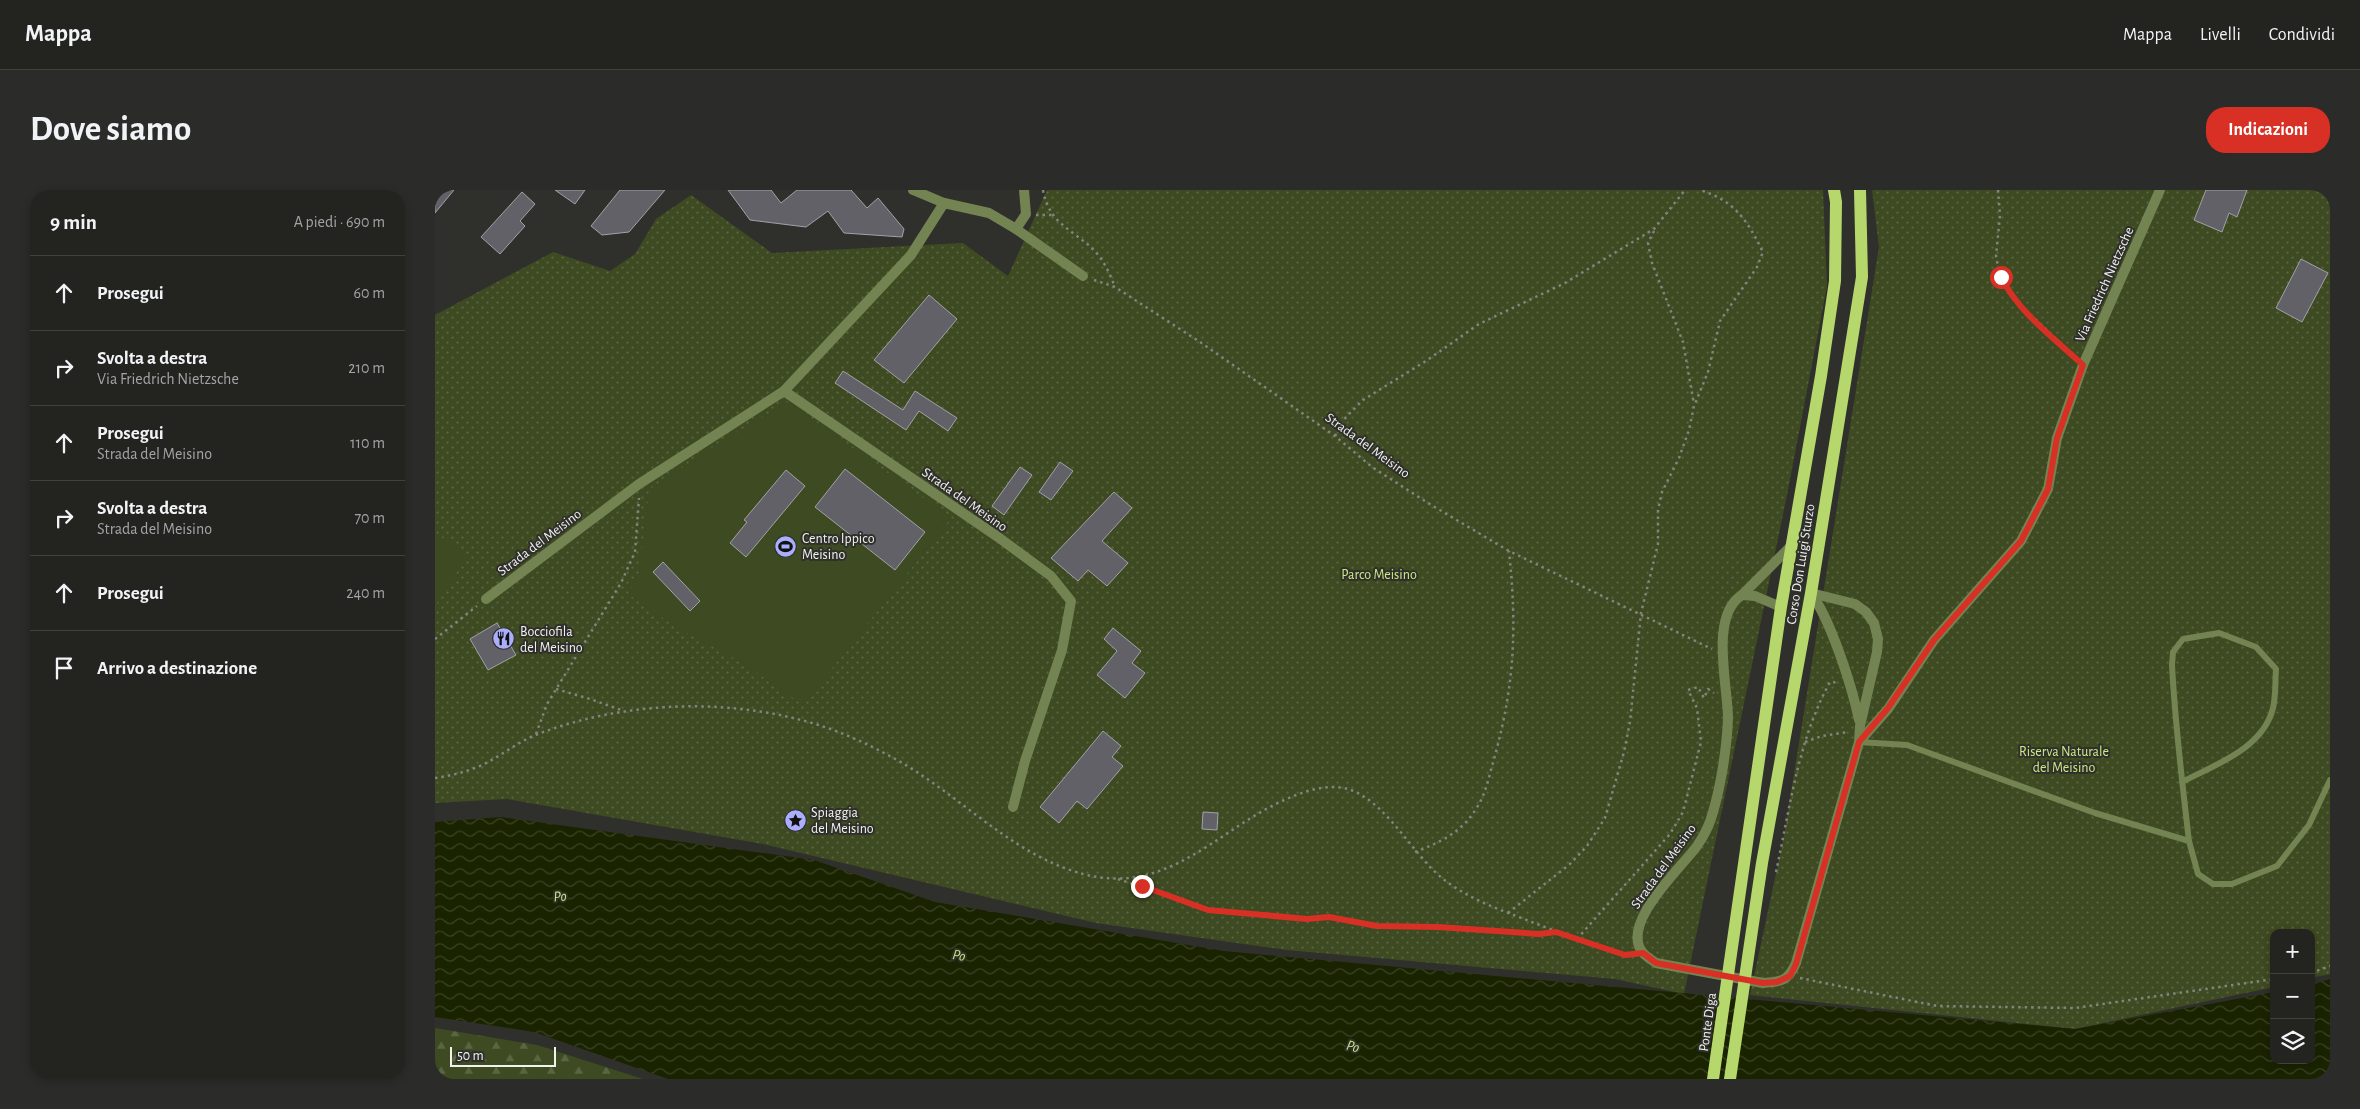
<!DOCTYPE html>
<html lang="it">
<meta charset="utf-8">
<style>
:root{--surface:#232420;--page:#2b2c29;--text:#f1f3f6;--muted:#a3a4a5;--line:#40413e;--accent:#d93025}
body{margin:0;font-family:"Alegreya Sans",sans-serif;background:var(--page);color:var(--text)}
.controls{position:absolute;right:15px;bottom:15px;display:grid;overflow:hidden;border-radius:10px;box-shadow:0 2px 8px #0003}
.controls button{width:45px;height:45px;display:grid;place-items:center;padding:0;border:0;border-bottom:1px solid var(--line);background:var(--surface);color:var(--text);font:25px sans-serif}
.scale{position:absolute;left:15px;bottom:12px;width:106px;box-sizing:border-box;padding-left:5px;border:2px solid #f1f2ef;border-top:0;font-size:14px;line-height:18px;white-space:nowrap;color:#f1f2ef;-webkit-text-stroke:4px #2f302b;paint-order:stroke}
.stop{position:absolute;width:15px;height:15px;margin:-11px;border:4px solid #d93025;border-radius:50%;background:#fff}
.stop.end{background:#d93025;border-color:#fff;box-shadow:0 1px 5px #0008}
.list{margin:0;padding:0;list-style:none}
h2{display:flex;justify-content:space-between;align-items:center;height:65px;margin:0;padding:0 20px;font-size:21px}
h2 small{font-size:16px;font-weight:400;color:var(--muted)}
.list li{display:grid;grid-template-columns:32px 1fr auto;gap:15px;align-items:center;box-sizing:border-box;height:75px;padding:0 20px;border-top:1px solid var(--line)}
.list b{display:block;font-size:19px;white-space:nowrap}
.list p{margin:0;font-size:16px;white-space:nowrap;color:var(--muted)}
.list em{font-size:16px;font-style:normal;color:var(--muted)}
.icon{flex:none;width:28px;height:28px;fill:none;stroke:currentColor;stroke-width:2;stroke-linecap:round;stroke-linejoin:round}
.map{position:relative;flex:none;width:1895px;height:889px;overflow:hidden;border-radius:20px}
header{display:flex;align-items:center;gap:30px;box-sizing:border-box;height:70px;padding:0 25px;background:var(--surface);border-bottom:1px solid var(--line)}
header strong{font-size:24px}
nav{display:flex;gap:28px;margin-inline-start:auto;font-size:18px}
.intro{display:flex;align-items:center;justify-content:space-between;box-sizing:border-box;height:120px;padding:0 30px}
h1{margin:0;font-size:35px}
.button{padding:12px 22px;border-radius:20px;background:var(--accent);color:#fff;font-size:18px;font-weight:700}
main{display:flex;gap:30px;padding:0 30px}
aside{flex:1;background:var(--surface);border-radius:20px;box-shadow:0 2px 8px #0003}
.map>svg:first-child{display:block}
.forest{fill:url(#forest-firs)}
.park{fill:url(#park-dots)}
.garden{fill:#3e4a21}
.water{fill:url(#water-waves)}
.building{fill:#616167;stroke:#a1a2a8}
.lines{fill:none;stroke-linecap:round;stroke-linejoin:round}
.path{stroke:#838480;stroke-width:2.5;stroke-dasharray:2.5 4;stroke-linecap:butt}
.lane{stroke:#738351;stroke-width:6}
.street{stroke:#738351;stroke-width:10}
.primary{stroke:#b6d76b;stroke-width:12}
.route{stroke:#d93025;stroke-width:6}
.labels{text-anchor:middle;stroke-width:4;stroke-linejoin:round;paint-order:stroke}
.street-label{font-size:14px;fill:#f1f2ef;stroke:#2f302b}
.poi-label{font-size:14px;fill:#f1f2ef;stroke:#2f302b;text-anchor:start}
.park-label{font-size:14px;fill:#cbeb84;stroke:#2f302b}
.water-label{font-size:15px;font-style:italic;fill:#c6e67f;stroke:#2f302b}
</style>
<header>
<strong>Mappa</strong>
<nav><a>Mappa</a><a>Livelli</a><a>Condividi</a></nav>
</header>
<div class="intro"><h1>Dove siamo</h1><a class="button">Indicazioni</a></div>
<main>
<aside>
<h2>9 min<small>A piedi · 690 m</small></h2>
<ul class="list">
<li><svg class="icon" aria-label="ahead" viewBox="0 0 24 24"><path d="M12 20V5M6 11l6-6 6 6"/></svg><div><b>Prosegui</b></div><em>60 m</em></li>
<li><svg class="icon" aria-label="right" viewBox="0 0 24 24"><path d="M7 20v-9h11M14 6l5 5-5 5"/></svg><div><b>Svolta a destra</b><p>Via Friedrich Nietzsche</p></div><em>210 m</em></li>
<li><svg class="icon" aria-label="ahead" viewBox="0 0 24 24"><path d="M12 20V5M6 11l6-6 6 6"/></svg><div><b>Prosegui</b><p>Strada del Meisino</p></div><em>110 m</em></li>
<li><svg class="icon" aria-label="right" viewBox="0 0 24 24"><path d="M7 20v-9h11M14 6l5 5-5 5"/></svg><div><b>Svolta a destra</b><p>Strada del Meisino</p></div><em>70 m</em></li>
<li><svg class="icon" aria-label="ahead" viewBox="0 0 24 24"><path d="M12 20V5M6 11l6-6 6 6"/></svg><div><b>Prosegui</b></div><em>240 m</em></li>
<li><svg class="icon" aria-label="arrive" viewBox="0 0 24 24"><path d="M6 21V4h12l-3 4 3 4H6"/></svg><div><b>Arrivo a destinazione</b></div></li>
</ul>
</aside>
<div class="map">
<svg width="1895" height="889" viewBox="0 0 1895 889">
<defs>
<pattern id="forest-firs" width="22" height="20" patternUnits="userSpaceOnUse" patternTransform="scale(1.25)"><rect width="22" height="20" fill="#3e4a21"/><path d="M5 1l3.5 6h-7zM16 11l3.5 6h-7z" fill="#5a6542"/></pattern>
<pattern id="park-dots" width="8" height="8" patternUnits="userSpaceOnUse" patternTransform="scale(1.25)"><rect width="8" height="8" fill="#3e4a21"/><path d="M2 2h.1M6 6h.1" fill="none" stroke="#5a6542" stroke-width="1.8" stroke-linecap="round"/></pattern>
<pattern id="water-waves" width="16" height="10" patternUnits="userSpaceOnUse" patternTransform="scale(1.25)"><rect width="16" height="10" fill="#192300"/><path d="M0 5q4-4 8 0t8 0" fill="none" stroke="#3b4326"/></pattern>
</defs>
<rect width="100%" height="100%" fill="#2f302b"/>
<!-- forest -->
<path class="forest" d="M0,838L102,855L208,889H0Z"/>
<!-- park -->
<g class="park">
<path d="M612,0H1388L1392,96L1352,305L1249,804L1180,789L852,760L661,733L328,654L72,609L0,613V125L118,62L175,81L200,64L221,29L256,5L337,63L528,53L573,86Z"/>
<path d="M1437,0H1895V784L1876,788V743H1839V797L1640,839L1315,805L1349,646L1444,57Z"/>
</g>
<!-- garden -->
<g class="garden">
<path d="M353,212L516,328L368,515L308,473L241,437L193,404L204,384L214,300L284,253Z"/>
<path d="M0,343L33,365L0,416Z"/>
</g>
<!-- water -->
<path class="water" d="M66,627L379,670L500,712L789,761L1640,839L1839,802V870H1876V795L1895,789V889H233L99,842L0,827V632Z"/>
<!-- building -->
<g class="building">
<path d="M0,0H19L0,23Z"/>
<path d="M120,0H150L140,14Z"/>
<path d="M185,0H230L194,42L167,45L156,36Z"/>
<path d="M293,0H336L346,13L362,0H416L432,18L443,8L469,39L467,47L409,43L393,21L371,37L315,30Z"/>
<path d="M1771,0H1812L1802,27L1794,23L1787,42L1759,30Z"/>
<path d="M87,2L100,14L85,31L90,36L65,64L46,47Z"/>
<path d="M1866,69L1893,83L1867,132L1841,118Z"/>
<path d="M494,105L522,129L469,193L439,170Z"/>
<path d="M408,181L468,220L480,201L522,228L513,241L484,221L471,240L400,193Z"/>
<path d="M625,272L638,281L616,310L604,302Z"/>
<path d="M585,277L597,285L569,325L557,316Z"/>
<path d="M410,279L490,342L460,380L380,317Z"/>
<path d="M351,280L370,296L311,367L295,353L312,332L309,330Z"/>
<path d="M679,302L697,318L667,351L693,373L672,396L653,380L643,391L616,368Z"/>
<path d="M228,372L265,411L255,421L218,382Z"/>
<path d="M62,433L81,465L53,480L35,449Z"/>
<path d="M678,438L706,461L697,473L710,483L690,508L662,485L682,461L669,449Z"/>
<path d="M668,541L686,556L677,567L688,576L652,619L642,611L624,633L605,617Z"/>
<path d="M768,622L783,623L782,640L767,639Z"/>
</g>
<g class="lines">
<!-- path -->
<g class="path">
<path d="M608,0C614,37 644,41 664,66C671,75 676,87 680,97"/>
<path d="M1563,0L1565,25L1561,66L1565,87L1575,105L1640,167"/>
<path d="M601,25H617"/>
<path d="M1219,41L1213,53L1217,73L1248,152L1259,214"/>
<path d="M659,90L680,97L765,152L900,246L937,277L993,313L1074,361L1277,459"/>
<path d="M900,246L911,227L928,210L991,171L1044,134L1130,93L1219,39L1250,0"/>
<path d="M0,449L42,416"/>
<path d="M121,499L155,509L189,521"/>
<path d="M101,544L112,514L186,393L200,362L204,308"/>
<path d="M1370,552L1387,546L1413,542"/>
<path d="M0,588C15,586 30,582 45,576C65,567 82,552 103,544C182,514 275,508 358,528C394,536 430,552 462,570C525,605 577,665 648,684C732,706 780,642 847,611C863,604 880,597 898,597C944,596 974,662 1007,688C1029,706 1057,717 1084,727C1119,741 1154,753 1190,765L1197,764"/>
<path d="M980,662C1004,653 1027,642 1041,619C1051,604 1054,586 1059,569C1080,494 1082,437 1074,361"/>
<path d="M1341,682C1355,618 1363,550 1395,492H1399L1402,496"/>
<path d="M683,689L773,720L872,729L894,727L942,736L1003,737L1103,744L1120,742"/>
<path d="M1073,723L1135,674L1152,656L1170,628L1189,562L1195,532L1206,423L1223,354V320L1227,302L1244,268L1254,240L1259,216L1273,182L1285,131L1322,77L1328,62C1312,30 1300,11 1265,0"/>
<path d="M1142,749L1235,644L1248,622L1266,552L1262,518L1253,500L1263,497L1269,508L1273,499L1279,503"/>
<path d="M1876,783L1895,776"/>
<path d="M1365,788L1502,816L1640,818L1839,789"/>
</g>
<!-- lane -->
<g class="lane">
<path d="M1424,552L1472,555L1660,623L1754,651L1763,684L1778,694H1797L1842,676L1874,635L1895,590"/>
<path d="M1747,592C1779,575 1828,559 1838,518C1841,506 1840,492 1841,479L1821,457L1784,443L1748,449L1738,462L1737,475C1740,534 1747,592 1754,651"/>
</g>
<!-- street -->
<g class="street">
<path d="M478,0L509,13L554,23L581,39L591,24L589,0"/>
<path d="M581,39L648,86"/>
<path d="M349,201L563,347L616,386L636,411L627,460L590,571L578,617"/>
<path d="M1376,403C1396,431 1417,496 1424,530"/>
<path d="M1307,405C1274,426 1293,496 1293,528C1292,557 1286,595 1278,622C1275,634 1269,646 1262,656C1246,678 1182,736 1209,764C1212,767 1217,770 1221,773L1328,793C1346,792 1353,791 1361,773L1424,552L1425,536L1442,462L1443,449L1439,433L1431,422L1420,414L1376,403"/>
<path d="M51,409L204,294L349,201L476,65L509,13"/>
<path d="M1346,417L1320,406L1307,405L1356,356"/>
<path d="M1424,552L1453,519L1499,450L1586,351L1613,299L1622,248L1648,175L1725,0"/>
</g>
<!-- primary -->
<g class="primary">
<path d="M1278,889L1346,417L1386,186L1400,91L1401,12L1399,0"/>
<path d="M1295,889L1327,673L1376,403L1427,87L1425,0"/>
</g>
</g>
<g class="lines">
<!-- route -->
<path class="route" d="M707,696L773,720L872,729L894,727L942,736L1003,737L1104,744L1121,742L1190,765L1208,763L1221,773L1328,793L1342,792L1355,786L1361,774L1424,552L1453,518L1499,450L1586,351L1613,299L1622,248L1648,175C1619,148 1584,123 1566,87"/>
</g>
<!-- icons -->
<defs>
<symbol id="stadium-disc" viewBox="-11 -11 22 22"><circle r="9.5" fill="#abaffb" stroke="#2f302b"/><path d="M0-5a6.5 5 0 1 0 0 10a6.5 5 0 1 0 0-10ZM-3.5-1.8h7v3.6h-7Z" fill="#111"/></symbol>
<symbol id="restaurant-disc" viewBox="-11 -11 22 22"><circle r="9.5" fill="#abaffb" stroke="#2f302b"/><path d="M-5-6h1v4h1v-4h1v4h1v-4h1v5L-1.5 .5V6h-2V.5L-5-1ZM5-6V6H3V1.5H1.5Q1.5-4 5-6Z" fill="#111"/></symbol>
<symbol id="sight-disc" viewBox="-11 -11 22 22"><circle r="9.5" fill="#abaffb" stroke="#2f302b"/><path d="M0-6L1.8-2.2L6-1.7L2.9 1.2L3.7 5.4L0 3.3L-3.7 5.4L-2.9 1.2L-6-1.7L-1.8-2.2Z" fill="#111"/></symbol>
</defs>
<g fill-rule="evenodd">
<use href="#stadium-disc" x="338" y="344" width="25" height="25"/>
<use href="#restaurant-disc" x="56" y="436" width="25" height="25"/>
<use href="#sight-disc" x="348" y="618" width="25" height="25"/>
</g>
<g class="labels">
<!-- street labels -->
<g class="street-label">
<text transform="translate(1669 94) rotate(-66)" y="5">Via Friedrich Nietzsche</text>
<text transform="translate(933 255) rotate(36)" y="5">Strada del Meisino</text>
<text transform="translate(530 309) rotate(35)" y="5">Strada del Meisino</text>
<text transform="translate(104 352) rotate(-37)" y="5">Strada del Meisino</text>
<text transform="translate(1365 374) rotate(-81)" y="5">Corso Don Luigi Sturzo</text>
<text transform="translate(1228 676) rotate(-54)" y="5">Strada del Meisino</text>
<text transform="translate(1272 832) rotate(-82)" y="5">Ponte Diga</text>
</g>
<!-- poi labels -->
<g class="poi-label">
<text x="367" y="353">Centro Ippico<tspan x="367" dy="16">Meisino</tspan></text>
<text x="85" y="446">Bocciofila<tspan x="85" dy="16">del Meisino</tspan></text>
<text x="376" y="627">Spiaggia<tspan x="376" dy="16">del Meisino</tspan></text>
</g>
<!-- park labels -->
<g class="park-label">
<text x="944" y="389">Parco Meisino</text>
<text x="1629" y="566">Riserva Naturale<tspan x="1629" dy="16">del Meisino</tspan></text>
</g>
<!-- water labels -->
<g class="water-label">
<text transform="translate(125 706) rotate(-4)" y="5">Po</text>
<text transform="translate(524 765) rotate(11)" y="5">Po</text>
<text transform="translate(918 856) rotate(15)" y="5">Po</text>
</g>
</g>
</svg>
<div class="controls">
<button>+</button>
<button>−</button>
<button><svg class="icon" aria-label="layers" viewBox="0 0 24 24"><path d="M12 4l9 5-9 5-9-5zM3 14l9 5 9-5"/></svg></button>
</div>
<div class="scale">50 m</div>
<div class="stop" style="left:1566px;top:87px"></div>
<div class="stop end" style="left:707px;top:696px"></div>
</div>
</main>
